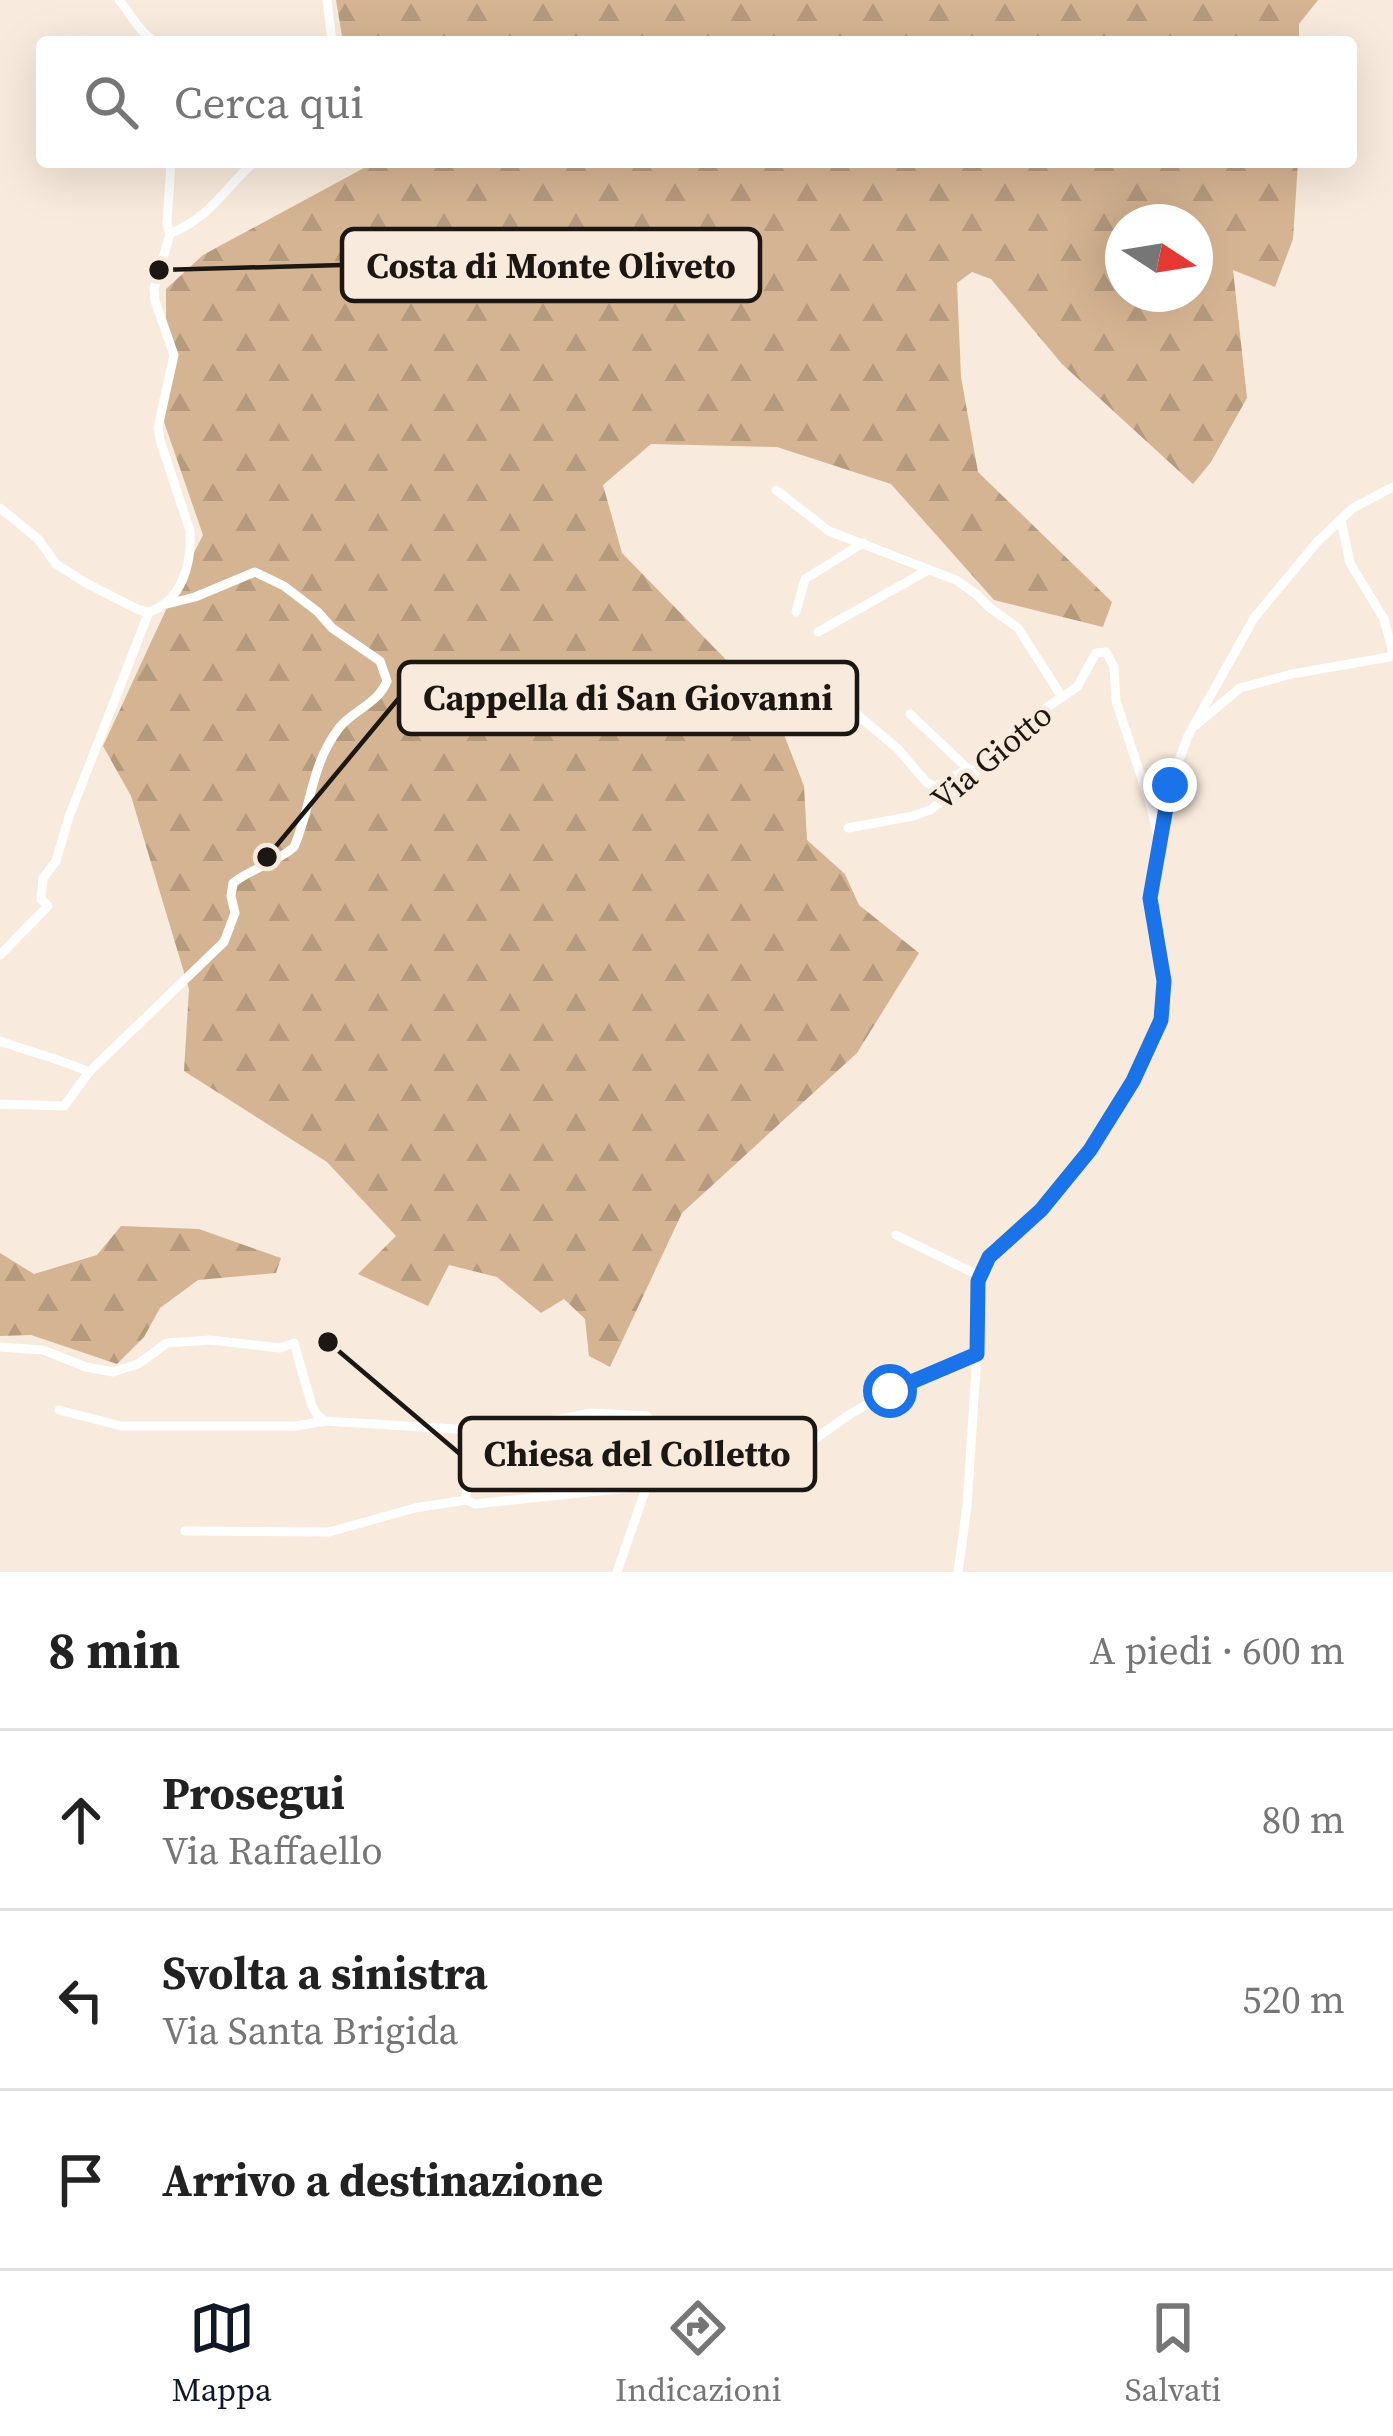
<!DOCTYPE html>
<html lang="it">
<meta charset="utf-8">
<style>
:root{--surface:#fff;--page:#f6f6f6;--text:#222;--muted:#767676;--line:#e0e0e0;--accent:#111827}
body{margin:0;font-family:"Source Serif 4",serif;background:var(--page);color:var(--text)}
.compass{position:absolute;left:1105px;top:204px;width:108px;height:108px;border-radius:50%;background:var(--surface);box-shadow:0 12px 48px #0002;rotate:102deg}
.stop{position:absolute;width:36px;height:36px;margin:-27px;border:9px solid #1a73e8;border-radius:50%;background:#fff}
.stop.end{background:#1a73e8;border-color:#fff;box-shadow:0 3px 12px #0008}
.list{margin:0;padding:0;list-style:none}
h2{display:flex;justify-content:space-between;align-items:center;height:156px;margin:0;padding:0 48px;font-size:51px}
h2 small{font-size:39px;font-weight:400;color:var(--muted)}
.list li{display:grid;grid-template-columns:78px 1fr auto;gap:36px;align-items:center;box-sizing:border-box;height:180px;padding:0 48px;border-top:3px solid var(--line)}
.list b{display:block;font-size:45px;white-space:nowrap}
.list p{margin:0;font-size:39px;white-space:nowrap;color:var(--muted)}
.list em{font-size:39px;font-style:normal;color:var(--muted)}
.icon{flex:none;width:66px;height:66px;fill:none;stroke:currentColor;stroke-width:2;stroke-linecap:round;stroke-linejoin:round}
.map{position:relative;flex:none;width:1393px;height:1572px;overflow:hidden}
.search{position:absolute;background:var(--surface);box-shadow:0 12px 48px #0002;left:36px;right:36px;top:36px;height:132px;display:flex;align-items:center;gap:30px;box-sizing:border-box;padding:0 42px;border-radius:12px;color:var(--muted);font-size:45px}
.sheet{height:696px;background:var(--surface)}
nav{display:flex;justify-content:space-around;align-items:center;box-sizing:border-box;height:168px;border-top:3px solid var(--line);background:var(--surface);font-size:33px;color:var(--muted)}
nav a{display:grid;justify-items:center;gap:6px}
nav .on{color:var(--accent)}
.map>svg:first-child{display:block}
.forest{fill:url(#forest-firs);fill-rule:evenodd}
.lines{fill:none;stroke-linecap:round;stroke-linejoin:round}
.minor{stroke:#fff;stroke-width:9}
.route{stroke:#1a73e8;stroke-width:15}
.labels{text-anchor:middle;stroke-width:9;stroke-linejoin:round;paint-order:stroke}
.street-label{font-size:33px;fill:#1c1712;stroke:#f8eadc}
.leader{fill:none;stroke:#1c1712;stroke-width:4.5}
.callout-dot{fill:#1c1712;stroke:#f8eadc;stroke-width:4.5}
.callout{fill:#f8eadc;stroke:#1c1712;stroke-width:4.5}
.callout-label{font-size:36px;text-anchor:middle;font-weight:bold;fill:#1c1712}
</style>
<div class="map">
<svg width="1393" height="1572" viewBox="0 0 1393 1572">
<defs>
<pattern id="forest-firs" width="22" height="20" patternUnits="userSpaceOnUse" patternTransform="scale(3)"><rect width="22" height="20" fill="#d5b493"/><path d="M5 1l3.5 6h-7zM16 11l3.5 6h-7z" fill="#b69a7e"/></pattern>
</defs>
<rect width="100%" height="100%" fill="#f8eadc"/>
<!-- forest -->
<g class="forest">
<path d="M336,0H1318L1299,24V42H343Z"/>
<path d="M375,162H1298L1293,239L1275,287L1233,270L1247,398L1211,462L1193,484L1062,364L991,279L972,272L957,283L961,377L978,472L1112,602L1103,627L994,600L891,484L777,447L651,444L603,485L622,553L774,709L804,786L807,840L845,874L859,905L919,953L857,1053L682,1213L610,1367L589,1356L585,1319L564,1299L541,1313L497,1277L449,1265L428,1306L358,1274L396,1236L327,1162L184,1071L189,989L131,796L103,746C136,676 167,604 203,535L162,416L171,355L166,321V289L203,255ZM1123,222H1195V294H1123Z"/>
<path d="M121,1226L199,1229L281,1258L276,1273L198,1280L160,1308L144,1337L117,1364L31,1335L0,1336V1253L34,1274L97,1255Z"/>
</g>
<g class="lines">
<!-- minor -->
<g class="minor">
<path d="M119,0C131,14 139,32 155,42"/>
<path d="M327,0L332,42"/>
<path d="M170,234C213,215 222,191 254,162"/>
<path d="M776,490L829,531L956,580L976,594L989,607L1018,628L1062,697L1077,687L1096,653L1106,652L1114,667L1116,701L1150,803L1157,833"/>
<path d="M0,508L38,539L56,564L86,583L139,610L149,612"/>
<path d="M149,612C182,601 192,563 190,531L160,440L158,427L174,355L155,301L154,289L170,234L167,223L171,162"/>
<path d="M796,612L805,579L863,543"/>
<path d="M818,632L928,570"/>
<path d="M854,712L898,749L926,782L935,787L968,769"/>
<path d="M910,714L968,769L972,770"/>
<path d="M1196,725L1240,688L1292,674L1389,657L1393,653L1384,619L1350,563L1341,520"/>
<path d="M1150,803L1171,776"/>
<path d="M848,828L913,816L930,810L968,780L1017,728L1062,697"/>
<path d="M0,955L48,906L41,899L43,878L56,861L69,817L149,612"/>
<path d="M0,1041C30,1052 60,1059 89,1072"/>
<path d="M0,1104L64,1106L89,1072L224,942L235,913L231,896L233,883C252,868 276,863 294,847C312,806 310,766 339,728C353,710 378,704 387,681L380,661L332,628L318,612L284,586L255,572L195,597L167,604"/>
<path d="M896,1235L980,1276"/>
<path d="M0,1347L43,1350L86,1367L113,1372L138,1364L167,1343L210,1340L280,1348L294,1343L312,1406L317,1415L325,1421L456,1429L534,1424L592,1413L647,1416L663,1439L765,1460L800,1450L847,1416L890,1391L977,1354"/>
<path d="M59,1410L121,1426H296L325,1421"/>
<path d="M470,1428L466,1500L475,1504L647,1486"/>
<path d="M185,1531L329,1532L415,1508L466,1500"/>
<path d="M617,1572L663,1439"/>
<path d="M958,1572L967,1506L977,1354L978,1281L989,1257L1041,1210L1090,1150L1133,1081L1161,1020L1164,981L1150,898L1157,848L1170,785L1188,736L1254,618L1318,541L1353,508L1393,487"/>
</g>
</g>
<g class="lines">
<!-- route -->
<path class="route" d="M890,1391L977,1354L978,1281L989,1257L1041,1210L1090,1150L1133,1081L1161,1020L1164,981L1150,898L1170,785"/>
</g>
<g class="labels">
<!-- street labels -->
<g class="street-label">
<text transform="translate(991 756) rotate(-40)" y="12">Via Giotto</text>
</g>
</g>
<!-- callouts -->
<path class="leader" d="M159 270L342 265M267 857L399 698M328 1342L460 1454"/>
<g class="callout-dot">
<circle cx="159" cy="270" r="12"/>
<circle cx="267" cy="857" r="12"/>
<circle cx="328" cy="1342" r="12"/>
</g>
<g class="callout">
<rect x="342" y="229" width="418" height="72" rx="12"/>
<rect x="399" y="662" width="458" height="72" rx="12"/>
<rect x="460" y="1418" width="355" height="72" rx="12"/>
</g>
<g class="callout-label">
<text x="551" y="278">Costa di Monte Oliveto</text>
<text x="628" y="710">Cappella di San Giovanni</text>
<text x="637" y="1466">Chiesa del Colletto</text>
</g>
</svg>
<svg class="compass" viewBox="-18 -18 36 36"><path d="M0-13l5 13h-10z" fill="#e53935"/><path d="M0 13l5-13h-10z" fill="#767676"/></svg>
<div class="stop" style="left:890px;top:1391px"></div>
<div class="stop end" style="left:1170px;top:785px"></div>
<div class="search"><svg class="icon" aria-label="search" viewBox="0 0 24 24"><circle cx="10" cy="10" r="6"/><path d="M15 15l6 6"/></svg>Cerca qui</div>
</div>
<section class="sheet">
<h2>8 min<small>A piedi · 600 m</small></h2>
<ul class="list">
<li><svg class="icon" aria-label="ahead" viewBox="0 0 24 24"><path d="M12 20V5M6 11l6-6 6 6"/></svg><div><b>Prosegui</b><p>Via Raffaello</p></div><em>80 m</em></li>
<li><svg class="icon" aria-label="left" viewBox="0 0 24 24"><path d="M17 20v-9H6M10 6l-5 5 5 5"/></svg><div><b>Svolta a sinistra</b><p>Via Santa Brigida</p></div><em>520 m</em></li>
<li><svg class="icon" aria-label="arrive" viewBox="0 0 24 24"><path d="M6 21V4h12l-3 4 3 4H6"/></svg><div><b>Arrivo a destinazione</b></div></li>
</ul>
</section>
<nav>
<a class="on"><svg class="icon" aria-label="map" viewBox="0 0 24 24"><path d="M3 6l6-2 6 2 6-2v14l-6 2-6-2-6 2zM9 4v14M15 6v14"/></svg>Mappa</a>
<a><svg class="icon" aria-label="directions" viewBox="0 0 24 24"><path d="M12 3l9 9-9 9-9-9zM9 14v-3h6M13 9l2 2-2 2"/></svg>Indicazioni</a>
<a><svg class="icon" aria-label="saved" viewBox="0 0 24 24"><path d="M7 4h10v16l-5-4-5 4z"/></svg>Salvati</a>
</nav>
